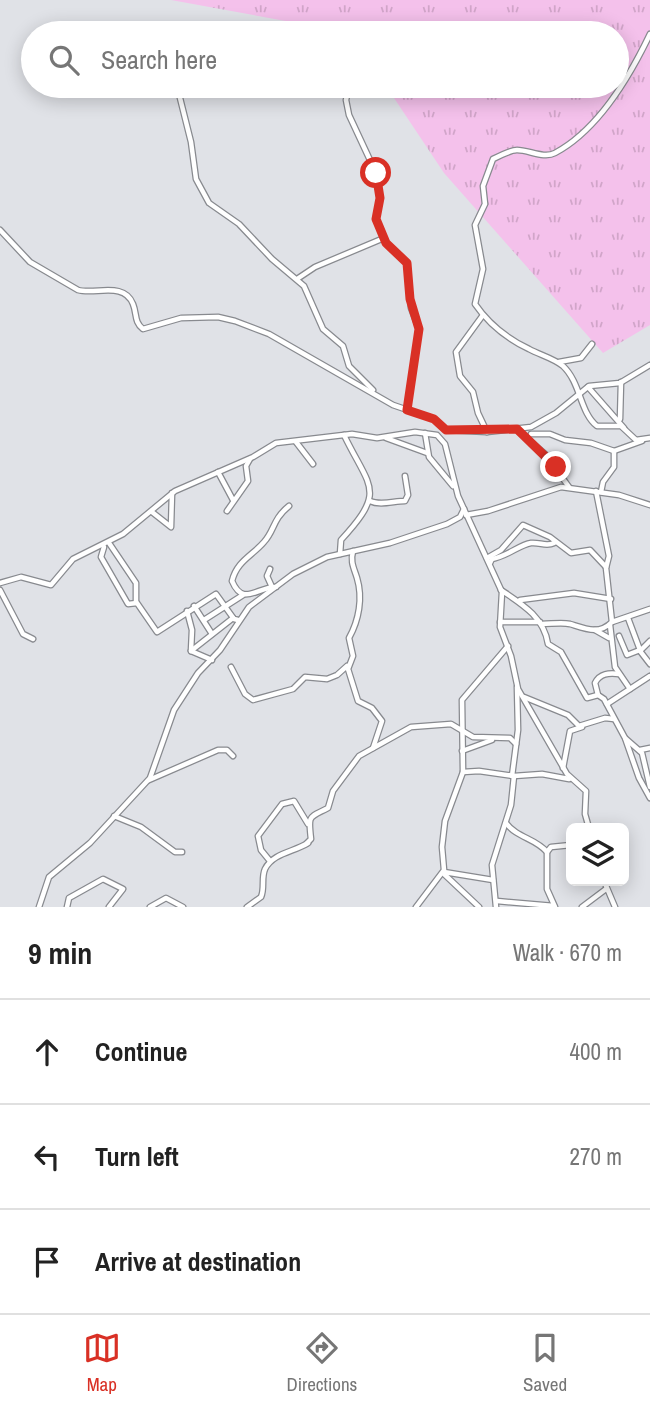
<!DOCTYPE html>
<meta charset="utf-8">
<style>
:root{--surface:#fff;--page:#f6f6f6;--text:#222;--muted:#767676;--line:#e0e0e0;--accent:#d93025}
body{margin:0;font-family:"Archivo Narrow",sans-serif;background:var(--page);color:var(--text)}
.controls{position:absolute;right:21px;bottom:21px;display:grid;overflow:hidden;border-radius:10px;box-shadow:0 4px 18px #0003}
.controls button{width:63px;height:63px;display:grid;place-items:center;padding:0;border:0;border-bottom:2px solid var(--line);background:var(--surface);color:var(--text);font:35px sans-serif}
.stop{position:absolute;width:21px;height:21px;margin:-16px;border:5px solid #d93025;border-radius:50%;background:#fff}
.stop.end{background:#d93025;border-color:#fff;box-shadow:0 2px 7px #0008}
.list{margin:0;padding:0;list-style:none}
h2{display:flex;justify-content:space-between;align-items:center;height:91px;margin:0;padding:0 28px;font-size:30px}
h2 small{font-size:23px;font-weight:400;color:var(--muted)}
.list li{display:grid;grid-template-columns:46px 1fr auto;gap:21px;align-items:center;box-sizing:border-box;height:105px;padding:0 28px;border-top:2px solid var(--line)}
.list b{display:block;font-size:26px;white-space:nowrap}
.list em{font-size:23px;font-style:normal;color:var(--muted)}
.icon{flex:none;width:38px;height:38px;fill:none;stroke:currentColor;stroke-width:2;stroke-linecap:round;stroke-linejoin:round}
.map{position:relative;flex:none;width:650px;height:907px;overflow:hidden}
.search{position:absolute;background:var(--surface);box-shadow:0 4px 18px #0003;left:21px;right:21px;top:21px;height:77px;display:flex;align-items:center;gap:18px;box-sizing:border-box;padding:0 24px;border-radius:38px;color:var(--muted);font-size:26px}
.sheet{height:406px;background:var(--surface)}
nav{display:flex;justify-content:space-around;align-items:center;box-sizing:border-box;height:98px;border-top:2px solid var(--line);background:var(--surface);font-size:19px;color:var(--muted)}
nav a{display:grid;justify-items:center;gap:4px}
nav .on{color:var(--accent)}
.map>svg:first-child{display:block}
.grass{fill:url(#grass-tufts)}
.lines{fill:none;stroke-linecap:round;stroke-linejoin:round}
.street-casing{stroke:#888a8f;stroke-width:7}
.street{stroke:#fff;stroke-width:4.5}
.route{stroke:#d93025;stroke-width:9}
</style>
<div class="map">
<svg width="650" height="907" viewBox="0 0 650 907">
<defs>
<pattern id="grass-tufts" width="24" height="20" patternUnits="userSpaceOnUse" patternTransform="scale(1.75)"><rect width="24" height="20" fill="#f4c1eb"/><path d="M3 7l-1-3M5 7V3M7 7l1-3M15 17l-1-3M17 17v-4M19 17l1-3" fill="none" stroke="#d1a5c9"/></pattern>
</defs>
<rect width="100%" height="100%" fill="#e0e2e7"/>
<!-- grass -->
<path class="grass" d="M171,0H650V325L603,353L444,173L386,86H617V33H351Z"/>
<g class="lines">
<defs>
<g id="street">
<path d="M163,29L165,33"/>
<path d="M650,34C629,78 598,130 555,153C544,159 529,150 517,150C511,150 499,156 493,159L483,186L485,204L475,225L483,269L475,304C488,323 508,339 529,349C540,355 553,358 563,366C581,383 580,413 597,426H621L636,440L650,438"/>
<path d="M177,86L191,142L196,179L209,203L239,224L272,259L304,286L323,329L343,346L349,366L373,390"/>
<path d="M349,86L346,100L349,115L376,173L380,198L376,219L386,243L407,263L411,308L419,329L407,410"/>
<path d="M0,230L30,262L78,290C95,295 124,281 133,304C137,314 134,322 143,329L181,318L218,317L235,321L269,334L393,405L434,419L446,430L487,432L531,427L556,413L589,386L620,383L650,365"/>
<path d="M297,279L315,267L384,238"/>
<path d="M483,315L456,352L460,376L473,392L478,413L487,432"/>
<path d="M559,362L581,358L592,344"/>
<path d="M588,387L624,428"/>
<path d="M620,419L621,382"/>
<path d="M517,430L545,454L569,487"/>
<path d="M425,433L429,457L453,486"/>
<path d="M531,434H550L565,440L591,443L614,451L642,441"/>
<path d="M386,438L427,453"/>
<path d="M296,442L313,464"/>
<path d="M218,472L233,500"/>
<path d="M601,492L603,482L614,467V451"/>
<path d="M370,501C380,506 394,501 405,501L408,495L405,476"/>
<path d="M227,511L248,481L246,466L250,459"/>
<path d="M152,512L171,527L172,493"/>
<path d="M466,515L488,511L561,487L619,495L650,505"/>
<path d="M109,543L136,583V602"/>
<path d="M104,547L101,557L128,604L137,603L157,632L216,594L234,619L238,620"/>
<path d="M353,551C350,562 354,568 357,578C363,598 359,620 349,638L353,656L348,669L358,701L372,708L382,721L373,748"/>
<path d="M340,554L341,540C387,490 370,489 344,435"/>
<path d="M487,558L501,550L523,525L550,537L571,553L590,550L606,567"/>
<path d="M490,563L492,559C508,556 519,545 531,543C540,542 546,547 554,543"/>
<path d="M270,569L267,576L272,587"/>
<path d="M0,583L21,577L51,585L73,559L123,534L175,491L253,457L276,443L352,434L377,438L415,432L437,435L445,444L458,496L502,592L500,627L511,656L518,689L567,774L586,791L585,814L589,828"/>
<path d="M276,587C257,587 243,607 232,581C237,561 252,556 264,542C275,530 272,520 289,506"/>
<path d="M0,590L23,634L33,639"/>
<path d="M501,590C522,604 544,617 548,644L561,652L587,698L598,695L604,699L625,738L639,778L650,798"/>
<path d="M520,600L574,593L611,599"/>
<path d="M194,606L212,634"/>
<path d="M187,611L192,630L191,651L212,660"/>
<path d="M628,618L640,650"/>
<path d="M204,620L243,595"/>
<path d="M500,622H540"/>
<path d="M612,622L650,609"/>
<path d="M542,624C551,624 562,622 570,624C586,629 599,635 612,622L606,568L609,556L596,491"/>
<path d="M610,625L615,667L630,689"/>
<path d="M595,630L609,638"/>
<path d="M619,636L627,655L640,650"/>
<path d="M650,641L640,651L650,664"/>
<path d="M191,651L233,618"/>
<path d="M231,667L245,694L253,700L293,689L305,677L327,679L337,675L347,666"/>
<path d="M598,695L595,683C600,673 609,673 619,674"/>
<path d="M524,697L568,715L579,726L605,718L614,719"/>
<path d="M607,704L650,676"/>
<path d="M626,739L642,753L650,787"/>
<path d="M640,750L650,748"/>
<path d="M462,751L492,740"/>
<path d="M563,768L570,731L582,727"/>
<path d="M463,772L479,771L514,776L542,774L569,779"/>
<path d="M512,776L518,730L517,687"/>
<path d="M149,780L218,750H227L233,756"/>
<path d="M114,816L141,827L175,852H182"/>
<path d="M506,823C517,838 535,838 547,852V889L555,907"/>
<path d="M307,843L311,839C308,814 309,818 328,808L333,791L359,756L411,727L451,724L473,737L510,738L516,744"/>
<path d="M547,852L551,847L571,845"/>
<path d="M270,861L261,850L258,836L282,804L294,801L308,824"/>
<path d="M444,872L493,880"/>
<path d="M444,874L479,907"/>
<path d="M604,881L615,907"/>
<path d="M497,901L554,906"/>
<path d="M39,907L49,877L90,843L150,778L174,710L198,673L220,650L249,607L293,574L327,557L390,543L447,524L460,517L464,509"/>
<path d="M67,907L69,898L103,879L123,889L109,907"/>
<path d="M150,907L166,898L183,907"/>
<path d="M247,907L261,897C265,888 261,878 265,869C273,853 294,852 308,843"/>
<path d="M416,907L444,870L442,847L445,821L463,772L462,700L508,646"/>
<path d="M496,907L492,865L511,805L514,776"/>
<path d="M582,907L606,889"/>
</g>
</defs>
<!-- street casing -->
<use href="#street" class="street-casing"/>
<!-- street -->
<use href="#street" class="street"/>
</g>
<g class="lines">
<!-- route -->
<path class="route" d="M376,173L380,198L376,219L386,243L407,263L410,299L419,329L407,410L434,419L446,430L517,429L556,467"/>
</g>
</svg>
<div class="controls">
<button><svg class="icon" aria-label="layers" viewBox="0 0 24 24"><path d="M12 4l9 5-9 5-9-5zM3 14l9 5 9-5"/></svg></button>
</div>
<div class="stop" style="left:376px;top:173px"></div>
<div class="stop end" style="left:556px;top:467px"></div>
<div class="search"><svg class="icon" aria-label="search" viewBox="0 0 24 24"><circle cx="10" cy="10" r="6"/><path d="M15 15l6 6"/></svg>Search here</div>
</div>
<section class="sheet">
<h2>9 min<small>Walk · 670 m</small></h2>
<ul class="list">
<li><svg class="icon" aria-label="ahead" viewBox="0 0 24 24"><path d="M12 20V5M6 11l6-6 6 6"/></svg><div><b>Continue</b></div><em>400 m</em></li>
<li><svg class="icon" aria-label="left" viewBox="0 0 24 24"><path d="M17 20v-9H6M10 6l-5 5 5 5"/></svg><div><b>Turn left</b></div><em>270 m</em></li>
<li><svg class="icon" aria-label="arrive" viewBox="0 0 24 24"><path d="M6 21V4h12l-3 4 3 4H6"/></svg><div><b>Arrive at destination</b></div></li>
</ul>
</section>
<nav>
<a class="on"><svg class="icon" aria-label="map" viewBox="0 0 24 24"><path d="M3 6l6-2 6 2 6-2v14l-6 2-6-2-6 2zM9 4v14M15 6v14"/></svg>Map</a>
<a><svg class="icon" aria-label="directions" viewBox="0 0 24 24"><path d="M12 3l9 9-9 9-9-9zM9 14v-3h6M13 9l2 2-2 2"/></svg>Directions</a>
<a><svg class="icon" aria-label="saved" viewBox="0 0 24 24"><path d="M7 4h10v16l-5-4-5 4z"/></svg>Saved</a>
</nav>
